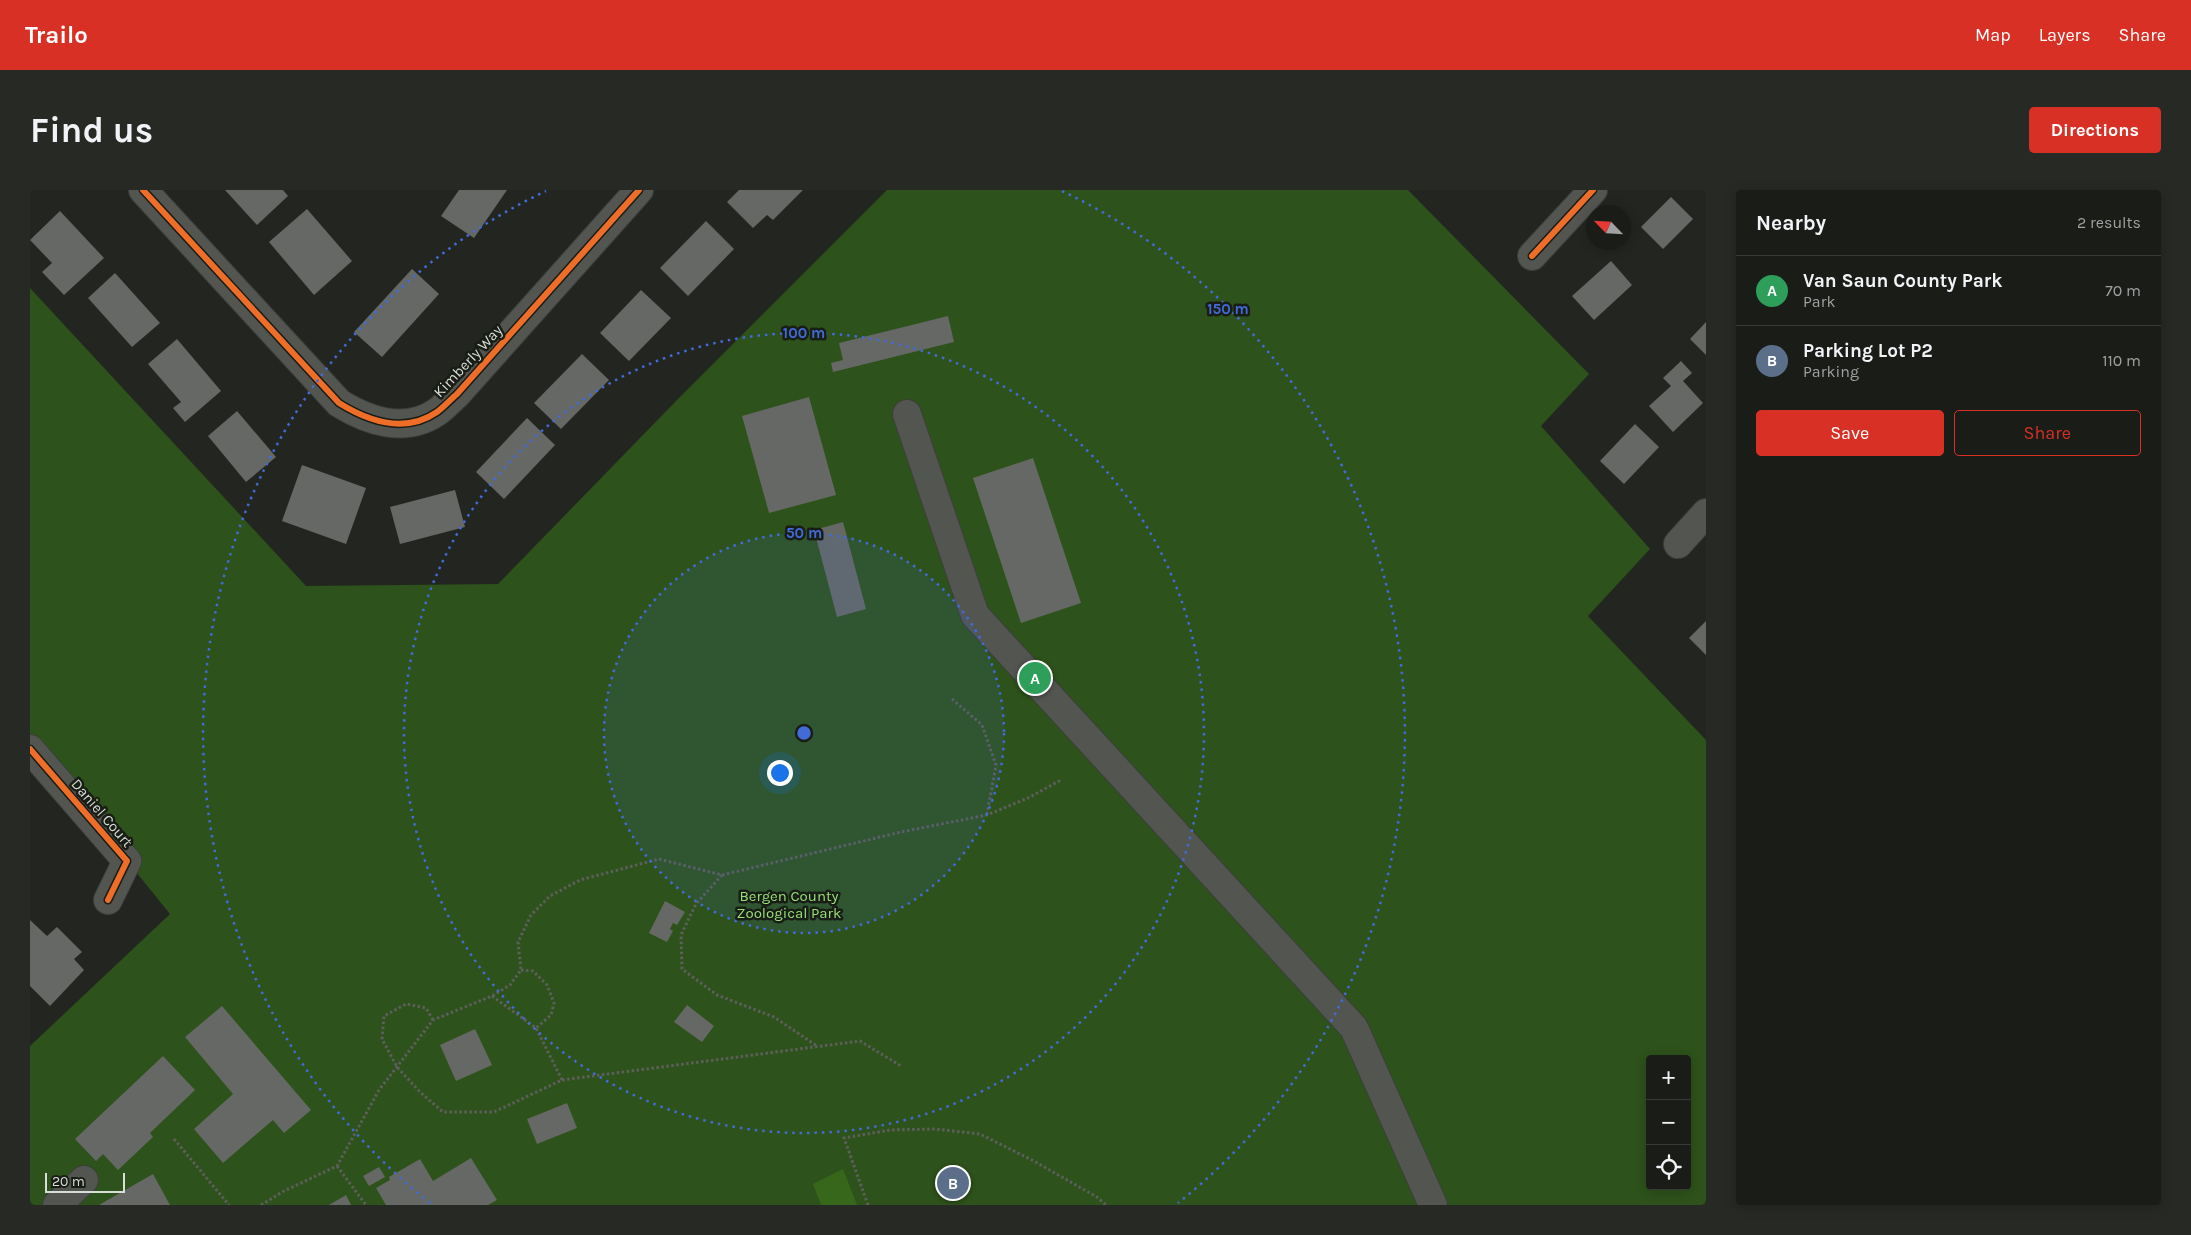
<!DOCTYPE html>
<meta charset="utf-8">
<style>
:root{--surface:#1a1c18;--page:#272925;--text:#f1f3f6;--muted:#9fa1a2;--line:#383a37;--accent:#d93025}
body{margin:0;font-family:Karla,sans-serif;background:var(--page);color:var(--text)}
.controls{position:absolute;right:15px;bottom:15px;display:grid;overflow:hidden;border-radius:5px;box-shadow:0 2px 12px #0003}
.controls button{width:45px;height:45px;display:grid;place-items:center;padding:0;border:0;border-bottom:1px solid var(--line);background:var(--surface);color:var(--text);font:25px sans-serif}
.compass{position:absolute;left:1556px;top:15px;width:45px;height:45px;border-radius:50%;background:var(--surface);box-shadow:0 2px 12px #0003;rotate:295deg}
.scale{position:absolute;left:15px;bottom:12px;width:80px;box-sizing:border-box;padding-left:5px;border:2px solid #d9ddd7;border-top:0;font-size:14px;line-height:18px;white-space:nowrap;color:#d9ddd7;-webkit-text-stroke:4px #181d15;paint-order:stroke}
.you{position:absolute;left:749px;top:582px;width:18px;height:18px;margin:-12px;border:4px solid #fff;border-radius:50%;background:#1a73e8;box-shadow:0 0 0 8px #1a73e833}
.badge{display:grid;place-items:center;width:32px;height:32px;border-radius:50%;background:var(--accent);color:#fff;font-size:16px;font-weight:700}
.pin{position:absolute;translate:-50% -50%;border:2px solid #fff;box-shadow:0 1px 5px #0006}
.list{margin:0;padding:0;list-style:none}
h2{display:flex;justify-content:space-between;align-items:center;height:65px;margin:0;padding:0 20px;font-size:21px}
h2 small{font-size:16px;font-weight:400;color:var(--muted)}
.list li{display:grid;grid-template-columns:32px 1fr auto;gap:15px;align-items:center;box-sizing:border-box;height:70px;padding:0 20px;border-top:1px solid var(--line)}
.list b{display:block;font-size:19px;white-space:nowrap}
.list p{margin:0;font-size:16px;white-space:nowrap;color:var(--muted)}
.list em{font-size:16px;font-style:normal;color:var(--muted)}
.actions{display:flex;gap:10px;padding:15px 20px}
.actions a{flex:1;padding:11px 0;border:1px solid var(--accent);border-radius:5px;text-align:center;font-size:18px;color:var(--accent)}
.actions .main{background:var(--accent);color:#fff}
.icon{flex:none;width:28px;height:28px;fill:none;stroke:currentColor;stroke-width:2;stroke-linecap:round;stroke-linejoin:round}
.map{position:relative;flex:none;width:1676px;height:1015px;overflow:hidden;border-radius:5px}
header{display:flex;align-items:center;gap:30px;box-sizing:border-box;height:70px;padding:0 25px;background:var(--accent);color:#fff}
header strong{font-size:24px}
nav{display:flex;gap:28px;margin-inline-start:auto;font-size:18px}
.intro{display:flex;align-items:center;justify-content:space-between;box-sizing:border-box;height:120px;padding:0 30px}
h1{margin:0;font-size:35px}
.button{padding:12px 22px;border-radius:5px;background:var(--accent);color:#fff;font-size:18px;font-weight:700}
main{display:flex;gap:30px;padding:0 30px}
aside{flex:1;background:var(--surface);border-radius:5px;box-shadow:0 2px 12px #0003}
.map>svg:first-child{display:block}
.green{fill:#2e521b;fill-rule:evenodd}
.water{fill:#36671a}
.building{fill:#656864}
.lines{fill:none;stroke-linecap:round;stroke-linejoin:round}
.minor-casing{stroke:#3c3f3b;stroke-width:30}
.path{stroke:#5d5f5c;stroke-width:3;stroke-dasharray:2.5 2.5;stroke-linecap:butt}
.minor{stroke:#525550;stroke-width:28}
.cycleway-casing{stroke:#181d15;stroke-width:9}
.cycleway{stroke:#ee6e29;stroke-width:6}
.ring{fill:none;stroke:#436bd8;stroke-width:2.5;stroke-dasharray:2.5 5}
.labels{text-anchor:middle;stroke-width:5;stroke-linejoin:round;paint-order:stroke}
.street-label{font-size:15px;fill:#d9ddd7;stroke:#181d15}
.park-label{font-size:15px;fill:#98e177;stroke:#181d15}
.centre{fill:#436bd8;stroke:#181d15;stroke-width:2.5}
.ring-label{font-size:15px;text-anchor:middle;font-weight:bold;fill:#436bd8;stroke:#181d15;stroke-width:5;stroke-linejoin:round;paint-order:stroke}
</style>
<header>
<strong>Trailo</strong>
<nav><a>Map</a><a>Layers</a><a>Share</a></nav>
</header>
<div class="intro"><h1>Find us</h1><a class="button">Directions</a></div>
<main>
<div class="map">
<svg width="1676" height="1015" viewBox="0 0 1676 1015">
<rect width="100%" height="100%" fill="#222520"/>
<!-- green -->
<path class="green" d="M857,0H1378L1559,184L1511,236L1620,359L1558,426L1676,550V1015H0V856L140,724L0,551V98L276,396L468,394L647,210ZM1620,869H1657V996H1620Z"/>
<!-- water -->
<path class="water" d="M813,979L827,1015H791L783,994Z"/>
<!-- building -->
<g class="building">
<path d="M195,0H253L258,6L227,35Z"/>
<path d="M429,0H477L444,48L411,26Z"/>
<path d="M709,0H773L743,30L737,25L723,38L697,12Z"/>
<path d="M1641,7L1663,29L1633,59L1611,37Z"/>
<path d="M277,19L322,71L284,105L239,52Z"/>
<path d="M30,21L74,68L34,105L12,82L22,73L0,50Z"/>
<path d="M676,31L704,59L658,106L630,78Z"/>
<path d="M1581,71L1602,95L1564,130L1542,106Z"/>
<path d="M382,79L409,104L352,167L324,142Z"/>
<path d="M85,83L130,133L102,157L58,108Z"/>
<path d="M611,100L641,128L599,171L570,143Z"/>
<path d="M918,126L924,152L803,182L801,173L813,170L809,153Z"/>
<path d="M1676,132V165L1660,149Z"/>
<path d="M147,149L191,201L155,232L143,218L151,212L118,174Z"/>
<path d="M552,164L579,190L531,239L504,213Z"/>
<path d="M1651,171L1662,183L1653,191L1673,213L1643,242L1619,216L1641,196L1633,188Z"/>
<path d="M779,207L806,305L739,323L712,226Z"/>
<path d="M207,221L246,267L216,292L178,246Z"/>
<path d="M497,228L525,255L474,309L446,282Z"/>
<path d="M1605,234L1629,257L1594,294L1570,271Z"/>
<path d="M1003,268L1051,413L991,433L943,288Z"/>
<path d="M272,275L336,298L316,354L252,331Z"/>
<path d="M425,300L435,337L370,354L360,317Z"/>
<path d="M813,332L836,419L807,427L784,340Z"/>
<path d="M1676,431V465L1659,448Z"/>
<path d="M635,711L655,722L647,735L643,733L640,739L643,741L637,752L619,743Z"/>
<path d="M0,730L17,746L27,737L52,762L44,769L54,780L20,816L0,796Z"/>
<path d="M657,815L684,836L672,852L644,832Z"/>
<path d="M192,816L281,920L254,943L243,930L193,973L164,939L203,904L155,847Z"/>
<path d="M445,839L462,875L426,891L410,855Z"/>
<path d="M133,866L165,900L120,943L123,947L88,980L73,964L66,971L45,949Z"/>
<path d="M537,913L547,938L507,954L497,929Z"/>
<path d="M441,968L467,1010L458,1015H356L346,998L360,990L359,987L390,969L403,991Z"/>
<path d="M349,977L355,987L339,996L333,986Z"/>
<path d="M123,984L140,1015H69Z"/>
<path d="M316,1005L321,1015H299Z"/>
</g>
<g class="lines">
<defs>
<g id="minor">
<path d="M113,0L309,213C338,231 375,244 407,222C414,217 420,210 427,204L609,0"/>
<path d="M1502,66L1563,0"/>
<path d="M877,224L945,425L1324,838L1403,1015"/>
<path d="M1648,354L1676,323"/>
<path d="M0,559L97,671L78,710"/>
<path d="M27,1015L54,990"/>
</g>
</defs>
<!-- minor casing -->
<use href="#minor" class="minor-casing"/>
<!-- path -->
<g class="path">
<path d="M922,509L952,535L966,575L957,624"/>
<path d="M692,685L666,714L651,745L652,779L687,805L744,827L787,856"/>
<path d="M491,780L503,781L517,795L524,813L521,825L506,838"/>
<path d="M462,806L506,838L532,890"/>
<path d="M403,830L396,818L376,814L354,826L352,849L367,877L390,902L413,922H464L532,890L830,851L871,876"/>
<path d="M144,949L199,1015"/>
<path d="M307,976L336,1015"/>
<path d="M231,1015L254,1001L307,976L349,900L403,830L462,806L480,795L491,780L488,752L501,725L520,706L550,690L629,669L692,685L871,642L957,625L998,608L1031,590"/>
<path d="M838,1015L814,948L860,940L905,939L950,944L1002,970L1067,1007L1076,1015"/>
</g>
<!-- minor -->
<use href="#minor" class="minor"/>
<defs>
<g id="cycleway">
<path d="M113,0L309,213C338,231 375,244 407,222C414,217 420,210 427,204L609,0"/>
<path d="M1502,66L1563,0"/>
<path d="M0,559L97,671L78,710"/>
</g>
</defs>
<!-- cycleway casing -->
<use href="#cycleway" class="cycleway-casing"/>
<!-- cycleway -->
<use href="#cycleway" class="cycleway"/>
</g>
<!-- distance rings -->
<circle cx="774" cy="543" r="200" fill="#436bd8" fill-opacity=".12"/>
<g class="ring">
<circle cx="774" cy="543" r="200"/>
<circle cx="774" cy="543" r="400"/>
<path d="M400 1013A600 600 0 0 1 516 1M1032 1A600 600 0 0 1 1148 1013"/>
</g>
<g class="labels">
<!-- street labels -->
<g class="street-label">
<text transform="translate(438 171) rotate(-47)" y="5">Kimberly Way</text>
<text transform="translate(72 623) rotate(49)" y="5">Daniel Court</text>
</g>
<!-- park labels -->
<g class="park-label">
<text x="759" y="711">Bergen County<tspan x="759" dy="17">Zoological Park</tspan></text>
</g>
</g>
<circle cx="774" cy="543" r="8" class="centre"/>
<g class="ring-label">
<text x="1198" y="124">150 m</text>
<text x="774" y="148">100 m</text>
<text x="774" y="348">50 m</text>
</g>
</svg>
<div class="controls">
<button>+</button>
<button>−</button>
<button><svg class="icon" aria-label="locate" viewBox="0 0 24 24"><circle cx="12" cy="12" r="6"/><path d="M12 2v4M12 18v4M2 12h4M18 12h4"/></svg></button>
</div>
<svg class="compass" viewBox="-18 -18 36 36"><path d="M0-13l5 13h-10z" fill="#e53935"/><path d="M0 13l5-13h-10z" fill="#9fa1a2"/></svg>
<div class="scale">20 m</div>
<div class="you"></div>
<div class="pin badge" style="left:1005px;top:488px;background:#2e9e5b">A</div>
<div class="pin badge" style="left:923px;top:993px;background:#5c6f8a">B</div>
</div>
<aside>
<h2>Nearby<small>2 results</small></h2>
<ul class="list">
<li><span class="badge" style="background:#2e9e5b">A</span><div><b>Van Saun County Park</b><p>Park</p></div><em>70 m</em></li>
<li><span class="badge" style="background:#5c6f8a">B</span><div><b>Parking Lot P2</b><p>Parking</p></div><em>110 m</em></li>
</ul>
<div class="actions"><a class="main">Save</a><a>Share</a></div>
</aside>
</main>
